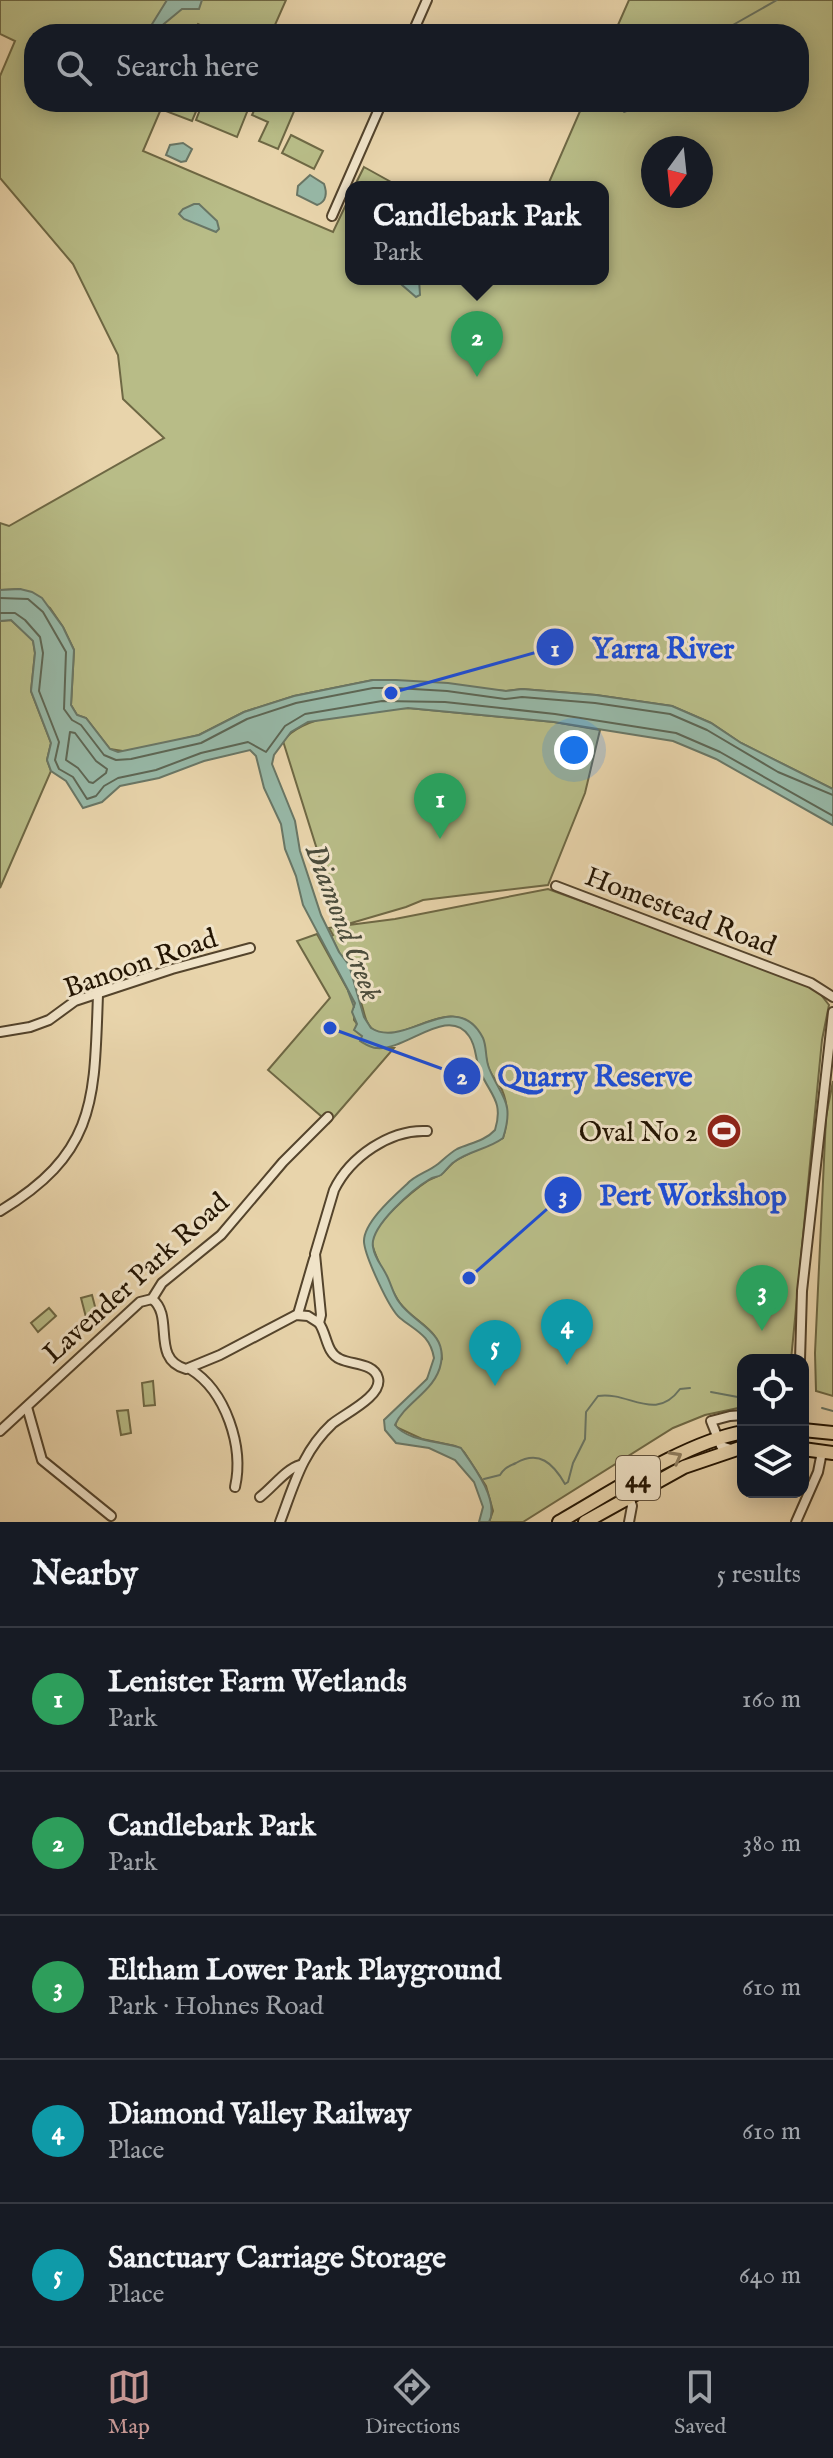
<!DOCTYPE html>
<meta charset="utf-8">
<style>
:root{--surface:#171b24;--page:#20242c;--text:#f1f3f6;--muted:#9ea1a6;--line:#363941;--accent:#c59692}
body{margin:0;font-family:"IM FELL English",serif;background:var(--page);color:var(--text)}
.controls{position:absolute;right:24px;bottom:24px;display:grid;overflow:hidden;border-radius:16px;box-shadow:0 4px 20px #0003}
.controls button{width:72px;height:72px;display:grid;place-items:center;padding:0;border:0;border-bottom:2px solid var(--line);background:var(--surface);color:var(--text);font:40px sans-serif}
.compass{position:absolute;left:641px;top:136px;width:72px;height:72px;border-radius:50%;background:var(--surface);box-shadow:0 4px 20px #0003;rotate:195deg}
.you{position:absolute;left:574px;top:750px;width:28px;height:28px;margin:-20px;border:6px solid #fff;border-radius:50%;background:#1a73e8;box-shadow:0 0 0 12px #1a73e833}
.badge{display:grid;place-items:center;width:52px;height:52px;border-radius:50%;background:var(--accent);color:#fff;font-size:26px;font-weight:700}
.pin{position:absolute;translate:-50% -66px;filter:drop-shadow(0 2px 4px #0008)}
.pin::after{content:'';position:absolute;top:42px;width:28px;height:24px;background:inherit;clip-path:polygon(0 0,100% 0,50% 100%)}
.popup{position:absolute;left:345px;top:181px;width:264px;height:104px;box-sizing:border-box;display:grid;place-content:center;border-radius:16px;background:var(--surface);filter:drop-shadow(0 2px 6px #0005);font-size:26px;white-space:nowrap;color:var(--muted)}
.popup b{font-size:30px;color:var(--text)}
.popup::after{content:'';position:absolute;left:50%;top:100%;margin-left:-16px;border:16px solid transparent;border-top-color:var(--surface)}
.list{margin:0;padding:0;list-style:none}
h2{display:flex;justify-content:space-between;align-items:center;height:104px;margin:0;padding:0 32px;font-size:34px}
h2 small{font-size:26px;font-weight:400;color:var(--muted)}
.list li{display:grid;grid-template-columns:52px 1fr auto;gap:24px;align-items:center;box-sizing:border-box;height:144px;padding:0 32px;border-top:2px solid var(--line)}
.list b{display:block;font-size:30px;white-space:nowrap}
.list p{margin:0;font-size:26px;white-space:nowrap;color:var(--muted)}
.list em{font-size:26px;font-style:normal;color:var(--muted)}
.icon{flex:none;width:44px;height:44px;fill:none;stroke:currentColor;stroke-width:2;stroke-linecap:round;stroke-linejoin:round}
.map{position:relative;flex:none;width:833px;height:1522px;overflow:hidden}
.search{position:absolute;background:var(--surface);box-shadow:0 4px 20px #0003;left:24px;right:24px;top:24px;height:88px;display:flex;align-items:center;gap:20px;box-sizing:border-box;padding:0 28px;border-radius:32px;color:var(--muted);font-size:30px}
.sheet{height:824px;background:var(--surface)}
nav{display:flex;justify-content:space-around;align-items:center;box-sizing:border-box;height:112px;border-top:2px solid var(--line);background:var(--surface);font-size:22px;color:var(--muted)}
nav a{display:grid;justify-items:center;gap:4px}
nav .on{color:var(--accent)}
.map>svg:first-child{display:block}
.green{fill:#b8bc87;stroke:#6e6844;stroke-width:2;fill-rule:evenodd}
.water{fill:#97b8a7;stroke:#697665;stroke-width:2}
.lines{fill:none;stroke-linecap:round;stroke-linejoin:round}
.shore{stroke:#5d6654;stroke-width:2}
.stream{stroke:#697665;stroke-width:2}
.minor-casing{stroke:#54442c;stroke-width:12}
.primary-casing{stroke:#231402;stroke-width:16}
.minor{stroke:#f0e3c8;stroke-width:8}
.primary{stroke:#e8d4ab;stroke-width:12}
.oneway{stroke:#8f7e5f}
.labels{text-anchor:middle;stroke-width:6;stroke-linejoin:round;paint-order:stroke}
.shield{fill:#f0e3c8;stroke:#60523d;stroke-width:2}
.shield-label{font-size:26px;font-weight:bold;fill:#231402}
.street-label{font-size:28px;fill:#231402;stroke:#f0e3c8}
.poi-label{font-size:28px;fill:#231402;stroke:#f0e3c8;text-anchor:end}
.water-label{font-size:30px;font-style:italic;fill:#4c4d3c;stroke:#f0e3c8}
.leader{fill:none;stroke:#1d4ed8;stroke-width:3}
.callout-dot{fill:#1d4ed8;stroke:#f0e3c8;stroke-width:3}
.mark-label{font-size:24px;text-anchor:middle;font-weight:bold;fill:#fff}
.callout-label{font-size:30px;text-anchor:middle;font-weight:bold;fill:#1d4ed8;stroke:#f0e3c8;stroke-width:6;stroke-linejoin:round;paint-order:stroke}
</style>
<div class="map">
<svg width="833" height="1522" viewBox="0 0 833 1522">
<rect width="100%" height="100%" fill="#e8d4ab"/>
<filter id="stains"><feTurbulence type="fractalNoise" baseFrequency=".0025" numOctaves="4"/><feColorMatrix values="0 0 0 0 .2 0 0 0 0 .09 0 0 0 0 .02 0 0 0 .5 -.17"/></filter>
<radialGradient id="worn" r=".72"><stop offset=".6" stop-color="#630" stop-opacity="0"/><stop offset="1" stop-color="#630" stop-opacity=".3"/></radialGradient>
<!-- green -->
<g class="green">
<path d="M0,0H286L271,34H220L198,24L193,34H34V102H164L143,151L333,232L351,194V279H603V187H547L584,102H799V34H614L629,0H833V789L741,743L711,723L672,706L596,695L522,689L506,691L373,680L294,696L244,712L199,735L129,752L110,749L86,718L77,715L71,705L74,650L63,627L50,608L20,589L0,590V523L9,526L164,438L123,399L118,355L73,264L0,178V76L15,41L0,34ZM653,148H701V196H653Z"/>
<path d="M166,102H200L192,121L163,110Z"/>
<path d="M203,102H251L237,137L196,120Z"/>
<path d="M258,102H298L278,149L259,141L268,122L252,115Z"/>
<path d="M291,135L323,151L314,169L282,153Z"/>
<path d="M364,167L400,187H354Z"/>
<path d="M11,620L33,640L35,653L31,691L51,743L47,760L51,771L0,888V621Z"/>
<path d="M408,708L554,722L600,730L585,793L548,885L423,900L406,907L341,926L395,919L548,889L790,977L818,991L829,1005L822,1040L791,1360H743V1407L705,1415L673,1428L523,1522H489L493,1511L486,1486L464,1452L455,1446L422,1439L396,1427L395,1421L442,1359C440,1327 417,1325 400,1303C394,1295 372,1251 372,1242C373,1223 414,1190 429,1180C433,1178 437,1177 440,1175C445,1172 449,1166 454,1162C463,1155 490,1144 503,1138C508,1122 509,1106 502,1090C499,1083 492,1077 489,1069C484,1058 487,1044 480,1034C449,988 405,1049 374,1030C367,1026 365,1017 363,1009C356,983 342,960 331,936L333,935L329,928L341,926L283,741C305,712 373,710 408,708Z"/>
<path d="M317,934L355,1003L354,1020L357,1024L355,1030L376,1048H394L329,1123L268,1070L330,998L297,941Z"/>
<path d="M833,1081V1396L816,1391L815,1353L826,1117Z"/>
<path d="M92,1295L98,1318L87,1321L81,1298Z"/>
<path d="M49,1308L56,1316L38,1332L31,1323Z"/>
<path d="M153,1381L155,1405L144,1406L142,1383Z"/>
<path d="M128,1410L131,1433L121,1435L117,1411Z"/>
</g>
<!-- water -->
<g class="water">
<path d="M167,0H202L199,9H182L159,28L149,29Z"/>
<path d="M183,143L192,149L186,161L181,162L166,155L170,145Z"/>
<path d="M310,175L324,184C327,192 327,202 317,205L297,195L298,186Z"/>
<path d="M194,204H199L217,221L219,229L216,232L184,219L179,214L183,209Z"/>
<path d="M395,279H419L420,295L416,297Z"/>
<path d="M20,589L32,592L42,598L63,627L74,650L71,705L77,715L86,718L110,749L118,752L199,735L244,712L294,696L373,680H396L448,683L506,691L522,689L596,695L672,706L711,723L741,743L833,789V825L716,759L673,741L554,722L408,708L308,722L291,732L274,755L272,764L295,821L300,851L321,915L339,952L349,965L364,1017L371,1028C405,1050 456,985 483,1038C487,1047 485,1058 489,1068C501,1098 515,1101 503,1138C489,1149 468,1151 454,1162C449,1165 446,1171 441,1175C438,1177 433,1177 430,1179C413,1189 369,1227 373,1247C375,1259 381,1264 386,1274C391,1283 393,1294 399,1302C414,1324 447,1331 441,1363C436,1391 405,1402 395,1425C408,1442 442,1441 461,1448C473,1465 500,1501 489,1522H479L483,1507L474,1482L455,1460L429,1448L396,1443L385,1430L384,1420L427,1379L434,1358C430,1335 416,1331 400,1318C389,1309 365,1256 364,1242C363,1223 394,1196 407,1184C415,1175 428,1172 438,1164C444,1159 450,1153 457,1149C470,1143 485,1141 495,1130C504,1101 490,1095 480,1071C475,1060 477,1047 469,1036C448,1005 406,1051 377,1048C371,1048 365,1044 360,1041L362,1036L354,1030L357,1024L352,1012L355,1003L303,905L296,876L285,849L281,824L264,788L256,756L250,750L204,761L159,778L120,786L102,802L83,808L66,781L51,771L47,760L51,743L31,691L35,653L33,641L11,620L0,621V590Z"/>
</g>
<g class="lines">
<!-- shore -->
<g class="shore">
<path d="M0,598L28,599L43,612L66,652L64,709L72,720L81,725L104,755L116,760L131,759L201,743L247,719L296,703L373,688H396L447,691L505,699L522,697L595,703L670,714L707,730L778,772L833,795"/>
<path d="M0,613H15L25,620L40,637L43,653L39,691L59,742L55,760L59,769L73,777L87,799L96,796L104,786L118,778L156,770L201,753L248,742L266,752L285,726L305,714L382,701L445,702L555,714L676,733L720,752L833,816"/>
<path d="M70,732L75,733L96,761L107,769L106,773L93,783L89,782L78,768L66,760Z"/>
</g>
<!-- stream -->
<g class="stream">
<path d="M717,34L777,0"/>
<path d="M624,112L637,107L641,102"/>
<path d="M348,991L354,1007"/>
<path d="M711,1392L743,1398"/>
<path d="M822,1408L833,1411"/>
<path d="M484,1479L500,1475C505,1467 508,1467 516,1463C539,1450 553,1463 565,1484L568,1482L573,1463L585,1439L586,1412L598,1396C629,1391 655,1423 680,1389L690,1388"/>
</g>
<defs>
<g id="minor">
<path d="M412,34L427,0"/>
<path d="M332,216L382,102"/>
<path d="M556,886L811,983L833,997"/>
<path d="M0,1032L30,1027L49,1020L75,1001L172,969L250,948"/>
<path d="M0,1211C98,1152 94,1098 98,995"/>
<path d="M152,1299C175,1316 150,1359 186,1369L220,1355L296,1315L308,1316L319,1323"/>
<path d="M298,1314L314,1259"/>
<path d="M800,1360L802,1291L833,1012"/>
<path d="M190,1369C226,1391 244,1447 235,1487"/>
<path d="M803,1382V1393"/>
<path d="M27,1407L42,1460L111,1516"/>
<path d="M0,1431L140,1302L152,1299L162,1283L221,1235L283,1162L328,1117"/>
<path d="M731,1449L721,1446L711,1421L730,1416L743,1415"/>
<path d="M628,1494L632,1506L629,1522"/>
<path d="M260,1497C273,1487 286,1469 300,1465"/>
<path d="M280,1522C294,1485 302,1452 332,1424C344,1414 383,1396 378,1378C374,1363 352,1365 340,1359C326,1353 327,1334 319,1323L321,1315L315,1254L334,1190C350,1157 390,1129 427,1131"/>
<path d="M796,1522L818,1472L822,1452"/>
</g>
<g id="primary">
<path d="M803,1430L833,1433"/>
<path d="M803,1449L833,1453"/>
<path d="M559,1522C612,1492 684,1443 743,1432"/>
<path d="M585,1522L684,1467L743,1447"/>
</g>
</defs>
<!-- minor casing -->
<use href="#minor" class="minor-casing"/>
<!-- primary casing -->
<use href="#primary" class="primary-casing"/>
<!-- minor -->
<use href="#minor" class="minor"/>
<!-- primary -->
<use href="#primary" class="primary"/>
</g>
<!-- one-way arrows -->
<defs><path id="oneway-chevron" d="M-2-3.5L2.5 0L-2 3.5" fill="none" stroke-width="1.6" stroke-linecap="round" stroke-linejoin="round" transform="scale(2)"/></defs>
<use class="oneway" href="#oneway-chevron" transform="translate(676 1457) rotate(-29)"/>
<!-- icons -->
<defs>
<symbol id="stadium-disc" viewBox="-11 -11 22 22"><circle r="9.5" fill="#8f2418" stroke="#f0e3c8"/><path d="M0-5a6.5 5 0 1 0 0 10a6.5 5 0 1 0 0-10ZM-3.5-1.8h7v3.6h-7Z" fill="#fff"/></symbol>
</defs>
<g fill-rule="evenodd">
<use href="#stadium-disc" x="704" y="1111" width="40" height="40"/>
</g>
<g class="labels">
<!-- shield labels -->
<rect class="shield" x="616" y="1456" width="44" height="44" rx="6"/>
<g class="shield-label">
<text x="638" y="1487">44</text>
</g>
<!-- street labels -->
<g class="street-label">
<text transform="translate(681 910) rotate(21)" y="10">Homestead Road</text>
<text transform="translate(140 962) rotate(-19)" y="10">Banoon Road</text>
<text transform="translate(135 1277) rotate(-42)" y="10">Lavender Park Road</text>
</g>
<!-- poi labels -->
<g class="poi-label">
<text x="698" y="1141">Oval No 2</text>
</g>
<!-- water labels -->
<g class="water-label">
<text transform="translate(344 922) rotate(69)" y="10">Diamond Creek</text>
</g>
</g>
<!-- callouts -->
<path class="leader" d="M391 693L555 647M330 1028L462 1076M469 1278L563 1195"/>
<g class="callout-dot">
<circle cx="391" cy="693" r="8"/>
<circle cx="330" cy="1028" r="8"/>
<circle cx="469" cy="1278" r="8"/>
<circle cx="555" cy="647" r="20"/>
<circle cx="462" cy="1076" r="20"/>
<circle cx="563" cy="1195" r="20"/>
</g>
<g class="mark-label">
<text x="555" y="656">1</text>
<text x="462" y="1084">2</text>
<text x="563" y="1203">3</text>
</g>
<g class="callout-label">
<text x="663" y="658">Yarra River</text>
<text x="595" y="1086">Quarry Reserve</text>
<text x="693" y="1205">Pert Workshop</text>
</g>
<rect width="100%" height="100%" filter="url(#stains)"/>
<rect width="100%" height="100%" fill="url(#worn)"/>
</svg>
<div class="controls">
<button><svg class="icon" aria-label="locate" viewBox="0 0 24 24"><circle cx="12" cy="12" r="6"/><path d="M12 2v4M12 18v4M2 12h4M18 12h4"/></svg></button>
<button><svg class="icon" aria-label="layers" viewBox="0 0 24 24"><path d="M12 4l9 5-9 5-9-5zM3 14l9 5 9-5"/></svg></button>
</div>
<svg class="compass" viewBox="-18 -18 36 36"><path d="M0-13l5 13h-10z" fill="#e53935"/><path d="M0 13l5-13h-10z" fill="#9ea1a6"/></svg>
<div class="you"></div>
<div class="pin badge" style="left:440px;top:839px;background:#2e9e5b">1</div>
<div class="pin badge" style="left:477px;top:377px;background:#2e9e5b">2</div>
<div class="popup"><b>Candlebark Park</b>Park</div>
<div class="pin badge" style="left:762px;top:1331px;background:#2e9e5b">3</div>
<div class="pin badge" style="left:567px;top:1365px;background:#0f9aa8">4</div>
<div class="pin badge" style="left:495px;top:1386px;background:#0f9aa8">5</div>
<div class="search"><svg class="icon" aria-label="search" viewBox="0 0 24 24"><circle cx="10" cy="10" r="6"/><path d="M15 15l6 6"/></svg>Search here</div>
</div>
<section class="sheet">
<h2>Nearby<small>5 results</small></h2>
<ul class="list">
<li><span class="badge" style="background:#2e9e5b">1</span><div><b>Lenister Farm Wetlands</b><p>Park</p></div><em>160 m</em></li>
<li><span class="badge" style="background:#2e9e5b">2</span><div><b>Candlebark Park</b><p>Park</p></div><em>380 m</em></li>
<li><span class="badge" style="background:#2e9e5b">3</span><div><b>Eltham Lower Park Playground</b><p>Park · Hohnes Road</p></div><em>610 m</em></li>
<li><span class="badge" style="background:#0f9aa8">4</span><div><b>Diamond Valley Railway</b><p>Place</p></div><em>610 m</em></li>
<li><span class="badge" style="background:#0f9aa8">5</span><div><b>Sanctuary Carriage Storage</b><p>Place</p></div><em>640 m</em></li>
</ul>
</section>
<nav>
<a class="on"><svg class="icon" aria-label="map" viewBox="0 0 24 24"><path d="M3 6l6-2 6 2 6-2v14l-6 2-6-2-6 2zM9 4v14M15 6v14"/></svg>Map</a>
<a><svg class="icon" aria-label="directions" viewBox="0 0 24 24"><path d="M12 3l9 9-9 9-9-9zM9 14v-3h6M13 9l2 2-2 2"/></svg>Directions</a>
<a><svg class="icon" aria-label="saved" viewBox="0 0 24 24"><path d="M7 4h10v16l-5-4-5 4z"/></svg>Saved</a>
</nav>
